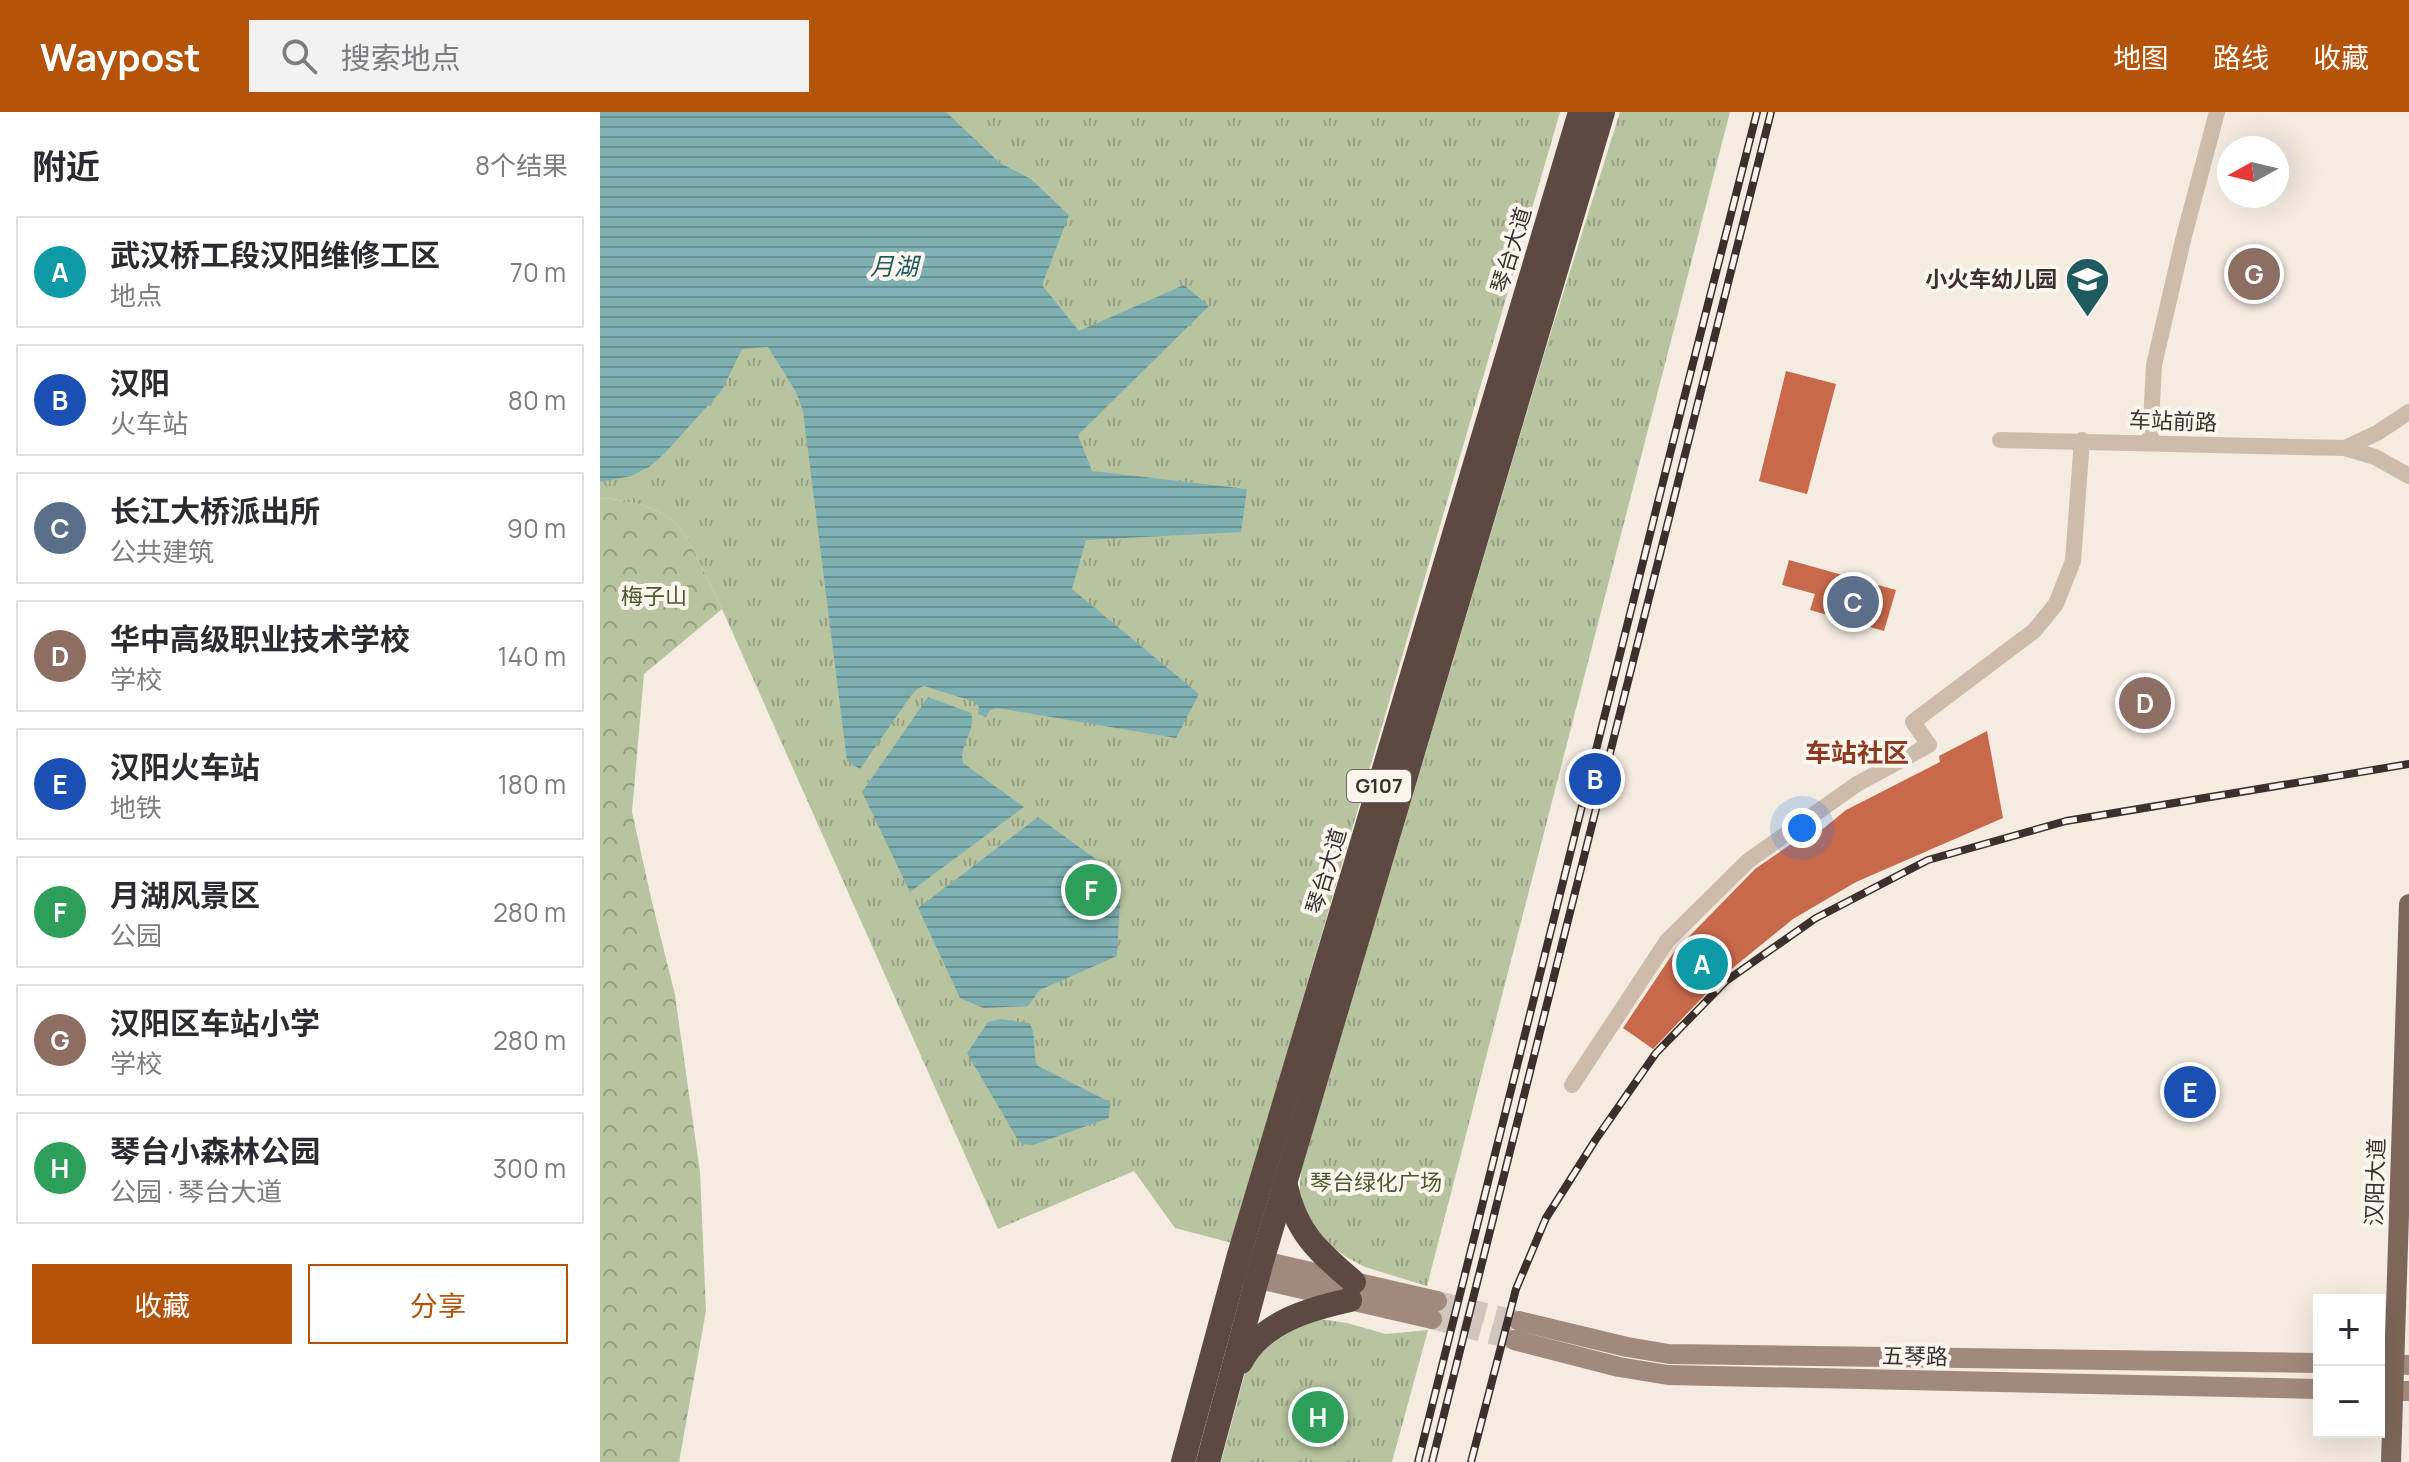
<!DOCTYPE html>
<html lang="zh">
<meta charset="utf-8">
<style>
:root{--surface:#fff;--page:#f2f2f3;--text:#2b2b33;--muted:#7c7c81;--line:#e1e1e2;--accent:#b45309}
body{margin:0;font-family:Manrope,"Noto Sans SC",sans-serif;background:var(--page);color:var(--text)}
.controls{position:absolute;right:24px;bottom:24px;display:grid;overflow:hidden;border-radius:0px;box-shadow:0 8px 32px #0002}
.controls button{width:72px;height:72px;display:grid;place-items:center;padding:0;border:0;border-bottom:2px solid var(--line);background:var(--surface);color:var(--text);font:40px sans-serif}
.compass{position:absolute;left:1617px;top:24px;width:72px;height:72px;border-radius:50%;background:var(--surface);box-shadow:0 8px 32px #0002;rotate:262deg}
.you{position:absolute;left:1202px;top:716px;width:28px;height:28px;margin:-20px;border:6px solid #fff;border-radius:50%;background:#1a73e8;box-shadow:0 0 0 12px #1a73e833}
.badge{display:grid;place-items:center;width:52px;height:52px;border-radius:50%;background:var(--accent);color:#fff;font-size:26px;font-weight:700}
.pin{position:absolute;translate:-50% -50%;border:4px solid #fff;box-shadow:0 2px 8px #0006}
.list{margin:0;padding:0;list-style:none}
h2{display:flex;justify-content:space-between;align-items:center;height:104px;margin:0;padding:0 32px;font-size:34px}
h2 small{font-size:26px;font-weight:400;color:var(--muted)}
.list li{display:grid;grid-template-columns:52px 1fr auto;gap:24px;align-items:center;box-sizing:border-box;height:112px;margin:0 16px 16px;padding:0 16px;border:2px solid var(--line);border-radius:0px}
.list b{display:block;font-size:30px;white-space:nowrap}
.list p{margin:0;font-size:26px;white-space:nowrap;color:var(--muted)}
.list em{font-size:26px;font-style:normal;color:var(--muted)}
.actions{display:flex;gap:16px;padding:24px 32px}
.actions a{flex:1;padding:18px 0;border:2px solid var(--accent);border-radius:0px;text-align:center;font-size:28px;color:var(--accent)}
.actions .main{background:var(--accent);color:#fff}
.icon{flex:none;width:44px;height:44px;fill:none;stroke:currentColor;stroke-width:2;stroke-linecap:round;stroke-linejoin:round}
.map{position:relative;flex:none;width:1809px;height:1350px;overflow:hidden}
header{display:flex;align-items:center;gap:48px;box-sizing:border-box;height:112px;padding:0 40px;background:var(--accent);color:#fff}
header strong{font-size:38px}
nav{display:flex;gap:44px;margin-inline-start:auto;font-size:28px}
.search{width:560px;height:72px;background:var(--page);display:flex;align-items:center;gap:20px;box-sizing:border-box;padding:0 28px;border-radius:0px;color:var(--muted);font-size:30px}
main{display:flex}
aside{flex:1;background:var(--surface)}
.map>svg:first-child{display:block}
.forest{fill:url(#forest-crowns)}
.park{fill:url(#park-tufts)}
.water{fill:url(#water-rules)}
.building{fill:#c8694b}
.lines{fill:none;stroke-linecap:round;stroke-linejoin:round}
.secondary-tunnel{stroke:#cfc6bd;stroke-width:20;stroke-dasharray:20 10;stroke-linecap:butt}
.street{stroke:#cdbbac;stroke-width:16}
.secondary{stroke:#a18a7d;stroke-width:20}
.primary{stroke:#7d675c;stroke-width:20}
.highway{stroke:#5c4a42;stroke-width:24}
.rail-casing{stroke:#3b302b;stroke-width:8}
.rail{stroke:#fbf5ee;stroke-width:5;stroke-dasharray:15;stroke-linecap:butt}
.labels{text-anchor:middle;stroke-width:8;stroke-linejoin:round;paint-order:stroke}
.shield{fill:#fbf5ee;stroke:#756b66;stroke-width:2}
.shield-label{font-size:20px;font-weight:bold;fill:#3b302b}
.street-label{font-size:22px;fill:#3b302b;stroke:#fbf5ee}
.poi-label{font-size:22px;font-weight:bold;fill:#3b302b;stroke:#fbf5ee;text-anchor:end}
.park-label{font-size:22px;fill:#4a5a2e;stroke:#fbf5ee}
.water-label{font-size:24px;font-style:italic;fill:#1f5a5e;stroke:#fbf5ee}
.quarter-label{font-size:26px;font-weight:bold;fill:#8c3b22;stroke:#fbf5ee}
</style>
<header>
<strong>Waypost</strong>
<div class="search"><svg class="icon" aria-label="search" viewBox="0 0 24 24"><circle cx="10" cy="10" r="6"/><path d="M15 15l6 6"/></svg>搜索地点</div>
<nav><a>地图</a><a>路线</a><a>收藏</a></nav>
</header>
<main>
<aside>
<h2>附近<small>8个结果</small></h2>
<ul class="list">
<li><span class="badge" style="background:#0f9aa8">A</span><div><b>武汉桥工段汉阳维修工区</b><p>地点</p></div><em>70 m</em></li>
<li><span class="badge" style="background:#1a4fb4">B</span><div><b>汉阳</b><p>火车站</p></div><em>80 m</em></li>
<li><span class="badge" style="background:#5c6f8a">C</span><div><b>长江大桥派出所</b><p>公共建筑</p></div><em>90 m</em></li>
<li><span class="badge" style="background:#8d6e63">D</span><div><b>华中高级职业技术学校</b><p>学校</p></div><em>140 m</em></li>
<li><span class="badge" style="background:#1a4fb4">E</span><div><b>汉阳火车站</b><p>地铁</p></div><em>180 m</em></li>
<li><span class="badge" style="background:#2e9e5b">F</span><div><b>月湖风景区</b><p>公园</p></div><em>280 m</em></li>
<li><span class="badge" style="background:#8d6e63">G</span><div><b>汉阳区车站小学</b><p>学校</p></div><em>280 m</em></li>
<li><span class="badge" style="background:#2e9e5b">H</span><div><b>琴台小森林公园</b><p>公园 · 琴台大道</p></div><em>300 m</em></li>
</ul>
<div class="actions"><a class="main">收藏</a><a>分享</a></div>
</aside>
<div class="map">
<svg width="1809" height="1350" viewBox="0 0 1809 1350">
<defs>
<pattern id="forest-crowns" width="20" height="18" patternUnits="userSpaceOnUse" patternTransform="scale(2)"><rect width="20" height="18" fill="#b8c4a0"/><path d="M2 6a3 3 0 1 1 6 0M12 15a3 3 0 1 1 6 0" fill="none" stroke="#97a083"/></pattern>
<pattern id="park-tufts" width="24" height="20" patternUnits="userSpaceOnUse" patternTransform="scale(2)"><rect width="24" height="20" fill="#b8c4a0"/><path d="M3 7l-1-3M5 7V3M7 7l1-3M15 17l-1-3M17 17v-4M19 17l1-3" fill="none" stroke="#97a083"/></pattern>
<pattern id="water-rules" width="6" height="5" patternUnits="userSpaceOnUse" patternTransform="scale(2)"><rect width="6" height="5" fill="#7fb0b2"/><path d="M0 2.5h6" fill="none" stroke="#699091"/></pattern>
</defs>
<rect width="100%" height="100%" fill="#f4ebe1"/>
<!-- forest -->
<path class="forest" d="M0,386C27,388 63,394 81,418C96,438 110,474 122,497L44,562L32,700L52,790L75,883L100,1060L106,1199L79,1350H0Z"/>
<!-- park -->
<g class="park">
<path d="M0,0H960L632,1131L575,1116L534,1059L398,1117L122,497C110,474 96,438 81,418C63,394 27,388 0,386Z"/>
<path d="M1020,0H1130L827,1174L765,1155L748,1146L722,1128L699,1086L701,1059L946,236Z"/>
<path d="M720,1207L747,1211L786,1222L828,1218L792,1350H621L645,1261L671,1226Z"/>
</g>
<!-- water -->
<g class="water">
<path d="M0,0H346L400,51L431,67L469,103L442,173L479,219L584,173L609,194L478,323L492,359L647,377L641,420L486,428L472,477L599,582L576,626L397,596L390,598L386,605L378,602L379,595L375,590L324,574L317,577L310,585L260,657L247,649L203,299L196,280L168,235L142,237L122,278L65,341L49,355L31,364L0,370Z"/>
<path d="M328,585L371,601C377,619 358,633 363,651L424,695L310,780L262,680Z"/>
<path d="M438,705L519,764L521,769L517,844L440,878L428,894L383,896L360,886L318,796Z"/>
<path d="M400,907L429,911C438,923 431,941 438,954L510,990L509,1006L433,1033L422,1032L418,1028L367,941L388,910Z"/>
</g>
<!-- building -->
<g class="building">
<path d="M1186,259L1236,272L1207,382L1159,369Z"/>
<path d="M1189,448L1296,478L1284,519L1210,498L1215,482L1182,473Z"/>
<path d="M1387,619L1403,706L1256,770L1193,807L1123,864L1053,937L1023,916L1074,840L1155,757L1214,716L1218,721L1246,698L1340,650L1339,644Z"/>
</g>
<g class="lines">
<!-- secondary-tunnel -->
<g class="secondary-tunnel">
<path d="M837,1189L919,1209"/>
<path d="M832,1207L914,1228"/>
</g>
<!-- street -->
<g class="street">
<path d="M1400,328L1745,336L1775,345L1809,364"/>
<path d="M1550,330L1554,253L1583,128L1617,0"/>
<path d="M1745,336L1777,321L1809,300"/>
<path d="M972,973L1067,829L1148,749L1257,672L1329,633L1313,610L1434,519L1456,492L1473,449L1482,328"/>
</g>
<!-- secondary -->
<g class="secondary">
<path d="M650,1146L837,1189"/>
<path d="M642,1163L832,1207"/>
<path d="M919,1209L1027,1235L1069,1242L1719,1251"/>
<path d="M914,1228L1019,1255L1068,1263L1719,1277"/>
<path d="M1779,1252L1809,1253"/>
<path d="M1779,1279H1809"/>
</g>
<!-- primary -->
<path class="primary" d="M1791,1350L1809,792"/>
<!-- highway -->
<g class="highway">
<path d="M686,1074C696,1121 719,1140 754,1170"/>
<path d="M641,1250C662,1210 709,1197 750,1188"/>
<path d="M583,1350L639,1143L980,0"/>
<path d="M608,1350L662,1149L1003,0"/>
</g>
<defs>
<g id="rail">
<path d="M818,1350L1078,310L1157,0"/>
<path d="M832,1350L1171,0"/>
<path d="M871,1350L916,1177L946,1106L996,1027L1056,941L1126,869L1216,806L1328,748L1466,709L1809,652"/>
</g>
</defs>
<!-- rail casing -->
<use href="#rail" class="rail-casing"/>
<!-- rail -->
<use href="#rail" class="rail"/>
</g>
<!-- icons -->
<defs>
<symbol id="school-pin" viewBox="-11 -11 22 30"><path d="M0 17L-7.5 6A9.5 9.5 0 1 1 7.5 6Z" fill="#1f5a5e" stroke="#fbf5ee"/><path d="M0-5L7-2L0 1L-7-2ZM-4 1L0 2.5L4 1V4Q0 6-4 4Z" fill="#fff"/></symbol>
</defs>
<g fill-rule="evenodd">
<use href="#school-pin" x="1462" y="142" width="51" height="69"/>
</g>
<g class="labels">
<!-- shield labels -->
<rect class="shield" x="747" y="658" width="64" height="32" rx="6"/>
<g class="shield-label">
<text x="779" y="681">G107</text>
</g>
<!-- street labels -->
<g class="street-label">
<text transform="translate(911 138) rotate(-73)" y="8">琴台大道</text>
<text transform="translate(1573 309) rotate(2)" y="8">车站前路</text>
<text transform="translate(726 759) rotate(-73)" y="8">琴台大道</text>
<text transform="translate(1775 1070) rotate(-88)" y="8">汉阳大道</text>
<text transform="translate(1315 1244) rotate(1)" y="8">五琴路</text>
</g>
<!-- poi labels -->
<g class="poi-label">
<text x="1457" y="175">小火车幼儿园</text>
</g>
<!-- park labels -->
<g class="park-label">
<text x="54" y="492">梅子山</text>
<text x="776" y="1078">琴台绿化广场</text>
</g>
<!-- water labels -->
<g class="water-label">
<text x="294" y="163">月湖</text>
</g>
<!-- quarter labels -->
<g class="quarter-label">
<text x="1257" y="650">车站社区</text>
</g>
</g>
</svg>
<div class="controls">
<button>+</button>
<button>−</button>
</div>
<svg class="compass" viewBox="-18 -18 36 36"><path d="M0-13l5 13h-10z" fill="#e53935"/><path d="M0 13l5-13h-10z" fill="#7c7c81"/></svg>
<div class="you"></div>
<div class="pin badge" style="left:1102px;top:852px;background:#0f9aa8">A</div>
<div class="pin badge" style="left:995px;top:667px;background:#1a4fb4">B</div>
<div class="pin badge" style="left:1253px;top:490px;background:#5c6f8a">C</div>
<div class="pin badge" style="left:1545px;top:591px;background:#8d6e63">D</div>
<div class="pin badge" style="left:1590px;top:980px;background:#1a4fb4">E</div>
<div class="pin badge" style="left:491px;top:778px;background:#2e9e5b">F</div>
<div class="pin badge" style="left:1654px;top:162px;background:#8d6e63">G</div>
<div class="pin badge" style="left:718px;top:1305px;background:#2e9e5b">H</div>
</div>
</main>
